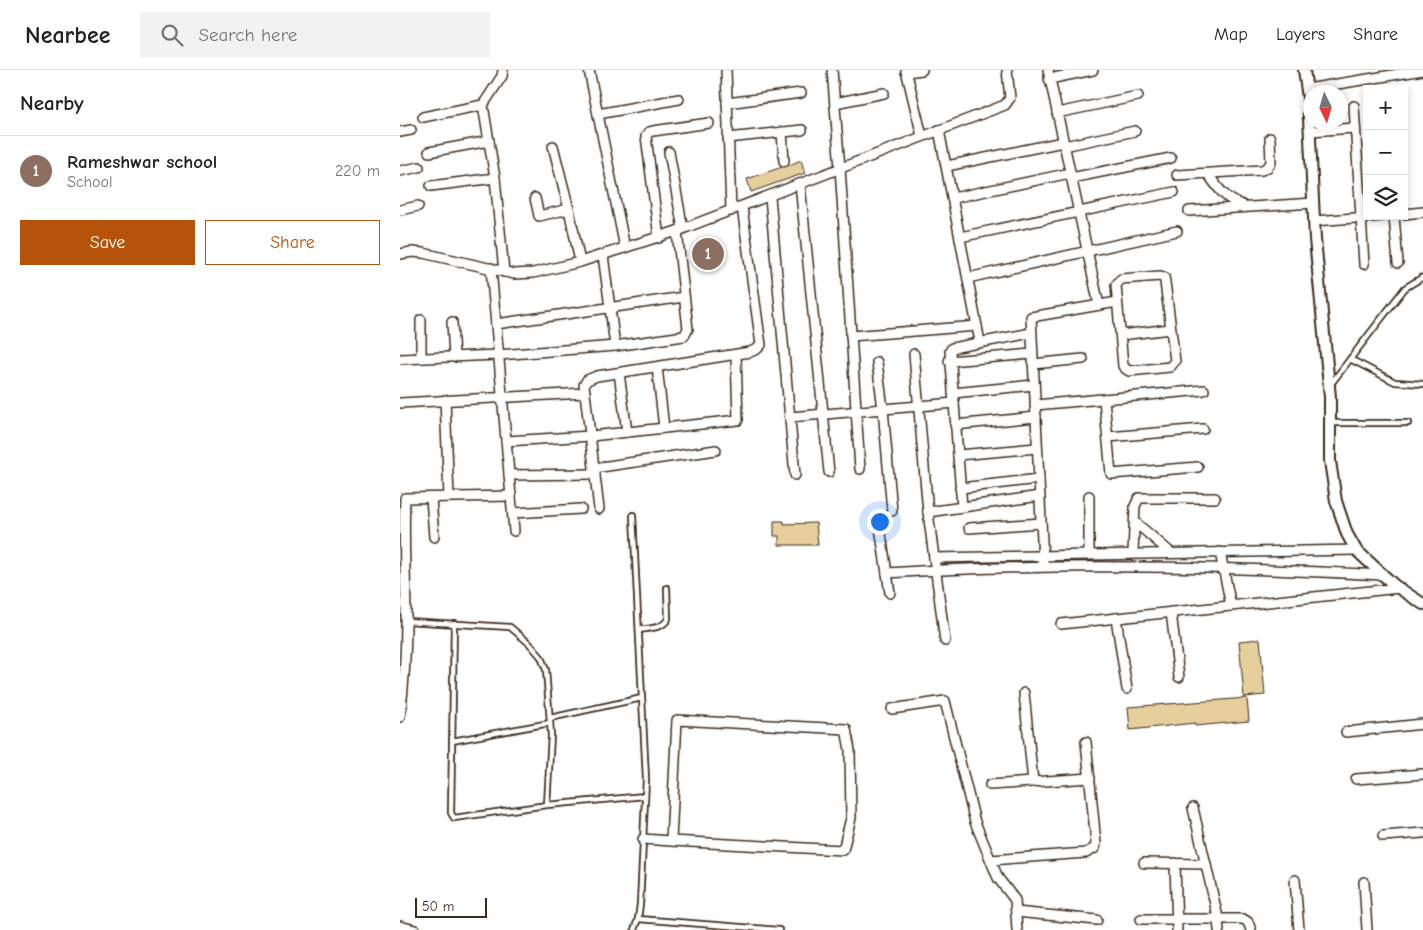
<!DOCTYPE html>
<meta charset="utf-8">
<style>
:root{--surface:#fff;--page:#f2f2f2;--text:#202124;--muted:#757577;--line:#e0e0e0;--accent:#b45309}
body{margin:0;font-family:"Comic Neue",sans-serif;background:var(--page);color:var(--text)}
.controls{position:absolute;right:15px;top:15px;display:grid;overflow:hidden;border-radius:0px;box-shadow:0 2px 8px #0003}
.controls button{width:45px;height:45px;display:grid;place-items:center;padding:0;border:0;border-bottom:1px solid var(--line);background:var(--surface);color:var(--text);font:25px sans-serif}
.compass{position:absolute;left:903px;top:15px;width:45px;height:45px;border-radius:50%;background:var(--surface);box-shadow:0 2px 8px #0003;rotate:175deg}
.scale{position:absolute;left:15px;bottom:12px;width:72px;box-sizing:border-box;padding-left:5px;border:2px solid #3b2a1e;border-top:0;font-size:14px;line-height:18px;white-space:nowrap;color:#3b2a1e;-webkit-text-stroke:4px #fff;paint-order:stroke}
.you{position:absolute;left:479px;top:451px;width:18px;height:18px;margin:-12px;border:4px solid #fff;border-radius:50%;background:#1a73e8;box-shadow:0 0 0 8px #1a73e833}
.badge{display:grid;place-items:center;width:32px;height:32px;border-radius:50%;background:var(--accent);color:#fff;font-size:16px;font-weight:700}
.pin{position:absolute;translate:-50% -50%;border:2px solid #fff;box-shadow:0 1px 5px #0006}
.list{margin:0;padding:0;list-style:none}
h2{display:flex;justify-content:space-between;align-items:center;height:65px;margin:0;padding:0 20px;font-size:21px}
h2 small{font-size:16px;font-weight:400;color:var(--muted)}
.list li{display:grid;grid-template-columns:32px 1fr auto;gap:15px;align-items:center;box-sizing:border-box;height:70px;padding:0 20px;border-top:1px solid var(--line)}
.list b{display:block;font-size:19px;white-space:nowrap}
.list p{margin:0;font-size:16px;white-space:nowrap;color:var(--muted)}
.list em{font-size:16px;font-style:normal;color:var(--muted)}
.actions{display:flex;gap:10px;padding:15px 20px}
.actions a{flex:1;padding:11px 0;border:1px solid var(--accent);border-radius:0px;text-align:center;font-size:18px;color:var(--accent)}
.actions .main{background:var(--accent);color:#fff}
.icon{flex:none;width:28px;height:28px;fill:none;stroke:currentColor;stroke-width:2;stroke-linecap:round;stroke-linejoin:round}
.map{position:relative;flex:none;width:1023px;height:860px;overflow:hidden}
header{display:flex;align-items:center;gap:30px;box-sizing:border-box;height:70px;padding:0 25px;background:var(--surface);border-bottom:1px solid var(--line)}
header strong{font-size:24px}
nav{display:flex;gap:28px;margin-inline-start:auto;font-size:18px}
.search{width:350px;height:45px;background:var(--page);display:flex;align-items:center;gap:12px;box-sizing:border-box;padding:0 18px;border-radius:0px;color:var(--muted);font-size:19px}
main{display:flex}
aside{flex:1;background:var(--surface)}
.map>svg:first-child{display:block}
.building{fill:#e6ce9d;stroke:#3b2a1e}
.lines{fill:none;stroke-linecap:round;stroke-linejoin:round}
.service-casing{stroke:#3b2a1e;stroke-width:8}
.minor-casing{stroke:#3b2a1e;stroke-width:12}
.tertiary-casing{stroke:#3b2a1e;stroke-width:14}
.service{stroke:#fff;stroke-width:4.5}
.minor{stroke:#fff;stroke-width:9}
.tertiary{stroke:#fff;stroke-width:10}
</style>
<header>
<strong>Nearbee</strong>
<div class="search"><svg class="icon" aria-label="search" viewBox="0 0 24 24"><circle cx="10" cy="10" r="6"/><path d="M15 15l6 6"/></svg>Search here</div>
<nav><a>Map</a><a>Layers</a><a>Share</a></nav>
</header>
<main>
<aside>
<h2>Nearby<small></small></h2>
<ul class="list">
<li><span class="badge" style="background:#8d6e63">1</span><div><b>Rameshwar school</b><p>School</p></div><em>220 m</em></li>
</ul>
<div class="actions"><a class="main">Save</a><a>Share</a></div>
</aside>
<div class="map">
<svg width="1023" height="860" viewBox="0 0 1023 860">
<rect width="100%" height="100%" fill="#fff"/>
<filter id="ink" filterUnits="userSpaceOnUse"><feTurbulence type="fractalNoise" baseFrequency=".02" numOctaves="2"/><feDisplacementMap in="SourceGraphic" scale="10" xChannelSelector="R" yChannelSelector="G"/><feConvolveMatrix kernelMatrix="1 2 1 2 8 2 1 2 1" color-interpolation-filters="sRGB"/></filter>
<g filter="url(#ink)">
<!-- building -->
<g class="building">
<path d="M401,90L405,103L351,122L347,109L382,97H385Z"/>
<path d="M374,451H384V454L416,453L418,475H379V466H374Z"/>
<path d="M860,569L865,625L844,627L839,571Z"/>
<path d="M847,628L849,651L795,656V653L730,660L728,637Z"/>
</g>
<g class="lines">
<defs>
<g id="service">
<path d="M950,289L995,312L1023,314"/>
<path d="M930,315L1005,218L1023,207"/>
<path d="M930,353H1008"/>
<path d="M233,445L246,709L240,834L238,849L234,860"/>
<path d="M6,551L110,557L129,573L141,587L146,600L151,665L147,735"/>
<path d="M54,553L51,743L54,748L147,735L245,726"/>
<path d="M239,560C249,558 262,559 268,549L267,518"/>
<path d="M150,648L242,628"/>
<path d="M52,671L150,653"/>
<path d="M238,849L379,860"/>
</g>
<g id="minor">
<path d="M189,0L225,178"/>
<path d="M326,0L331,141"/>
<path d="M432,0L440,98L460,399"/>
<path d="M506,0L522,66"/>
<path d="M648,0L699,235"/>
<path d="M506,2L522,0"/>
<path d="M649,9L693,0"/>
<path d="M907,19L1023,0"/>
<path d="M327,33L401,23"/>
<path d="M435,33L484,23"/>
<path d="M83,35L102,6L103,0"/>
<path d="M954,36L964,194"/>
<path d="M657,43L738,26"/>
<path d="M198,44L279,29"/>
<path d="M23,47L83,35L95,108"/>
<path d="M539,60L580,272"/>
<path d="M910,61L955,58"/>
<path d="M0,62L11,60"/>
<path d="M382,62L384,91"/>
<path d="M328,68L402,60"/>
<path d="M153,76L169,139"/>
<path d="M664,76L735,61"/>
<path d="M29,82L89,71"/>
<path d="M269,82L283,159"/>
<path d="M547,96L663,72"/>
<path d="M0,101L19,97"/>
<path d="M808,104C818,118 825,129 842,135"/>
<path d="M777,105L862,100L868,97L871,92L870,68"/>
<path d="M671,108L771,88"/>
<path d="M400,114L429,402"/>
<path d="M31,116L95,108L104,202"/>
<path d="M370,127L395,405"/>
<path d="M135,128L139,146L169,139L180,192"/>
<path d="M553,128L670,103"/>
<path d="M0,140L18,136"/>
<path d="M789,141L913,133"/>
<path d="M1004,144L1023,142"/>
<path d="M994,146L998,193"/>
<path d="M914,151L983,146"/>
<path d="M560,167L774,122"/>
<path d="M259,168L246,66L249,62L253,61L309,53"/>
<path d="M0,184L12,182L23,183L114,204L133,203L180,192L277,161L605,35L610,28L607,0"/>
<path d="M203,185L215,276"/>
<path d="M91,198L114,461"/>
<path d="M760,206L764,207L765,212L775,291L770,297L729,301L726,299L723,296L716,215L721,209Z"/>
<path d="M568,208L777,161"/>
<path d="M21,250V288"/>
<path d="M52,252L54,287"/>
<path d="M96,254L284,227"/>
<path d="M721,265L770,259"/>
<path d="M451,266L577,256"/>
<path d="M514,284L528,442L545,571"/>
<path d="M0,289L98,285L215,276L284,266L288,259L277,161"/>
<path d="M549,291L632,284"/>
<path d="M477,292L483,339L492,441"/>
<path d="M633,294L683,289"/>
<path d="M257,297L264,358"/>
<path d="M219,303L227,362"/>
<path d="M553,323L634,315"/>
<path d="M704,329L711,404L798,397"/>
<path d="M45,330L49,427"/>
<path d="M0,333L185,323"/>
<path d="M635,335L804,320"/>
<path d="M390,347L554,333"/>
<path d="M555,355L636,347"/>
<path d="M708,367L803,359"/>
<path d="M106,371L191,366L338,350L336,285"/>
<path d="M558,385L637,378"/>
<path d="M194,398L316,380"/>
<path d="M109,405L195,404"/>
<path d="M560,418L639,409"/>
<path d="M689,426V485"/>
<path d="M31,428L34,467"/>
<path d="M562,437L550,281L552,278L631,263"/>
<path d="M199,439L185,323L184,315L187,310L197,306L350,282L357,279L361,275L342,137"/>
<path d="M528,442L640,426"/>
<path d="M113,443L181,439"/>
<path d="M479,451L490,523"/>
<path d="M735,452L771,483"/>
<path d="M569,458L641,453"/>
<path d="M820,482L831,536"/>
<path d="M733,483L735,436L739,428H815"/>
<path d="M534,488L956,480"/>
<path d="M643,491L631,247L717,232"/>
<path d="M487,503C651,493 819,496 983,505"/>
<path d="M771,542L779,607"/>
<path d="M716,548L727,619"/>
<path d="M661,554L999,518"/>
<path d="M624,623L633,712"/>
<path d="M492,639L545,631L575,752L598,808L615,830L617,860"/>
<path d="M0,647C4,615 6,584 6,551C6,510 3,469 5,428L111,426"/>
<path d="M946,662L1023,654"/>
<path d="M956,709L1023,704"/>
<path d="M590,715L690,708"/>
<path d="M793,738L817,843L819,860"/>
<path d="M983,766L1023,763"/>
<path d="M243,769L271,771L443,780L451,748L450,680L446,659L277,650L271,771"/>
<path d="M591,790L686,783L695,778L696,773L686,672"/>
<path d="M744,793L806,794"/>
<path d="M775,793L777,860"/>
<path d="M895,810L899,860"/>
<path d="M964,812L967,860"/>
<path d="M616,842L697,850"/>
<path d="M741,849H843L848,852L851,860"/>
<path d="M0,856L15,860"/>
</g>
<path id="tertiary" d="M904,0L908,28L915,169L930,327V391L936,431L947,464L956,480L994,515L1023,534"/>
</defs>
<!-- service casing -->
<use href="#service" class="service-casing"/>
<!-- minor casing -->
<use href="#minor" class="minor-casing"/>
<!-- tertiary casing -->
<use href="#tertiary" class="tertiary-casing"/>
<!-- service -->
<use href="#service" class="service"/>
<!-- minor -->
<use href="#minor" class="minor"/>
<!-- tertiary -->
<use href="#tertiary" class="tertiary"/>
</g>
</g>
</svg>
<div class="controls">
<button>+</button>
<button>−</button>
<button><svg class="icon" aria-label="layers" viewBox="0 0 24 24"><path d="M12 4l9 5-9 5-9-5zM3 14l9 5 9-5"/></svg></button>
</div>
<svg class="compass" viewBox="-18 -18 36 36"><path d="M0-13l5 13h-10z" fill="#e53935"/><path d="M0 13l5-13h-10z" fill="#757577"/></svg>
<div class="scale">50 m</div>
<div class="you"></div>
<div class="pin badge" style="left:308px;top:184px;background:#8d6e63">1</div>
</div>
</main>
